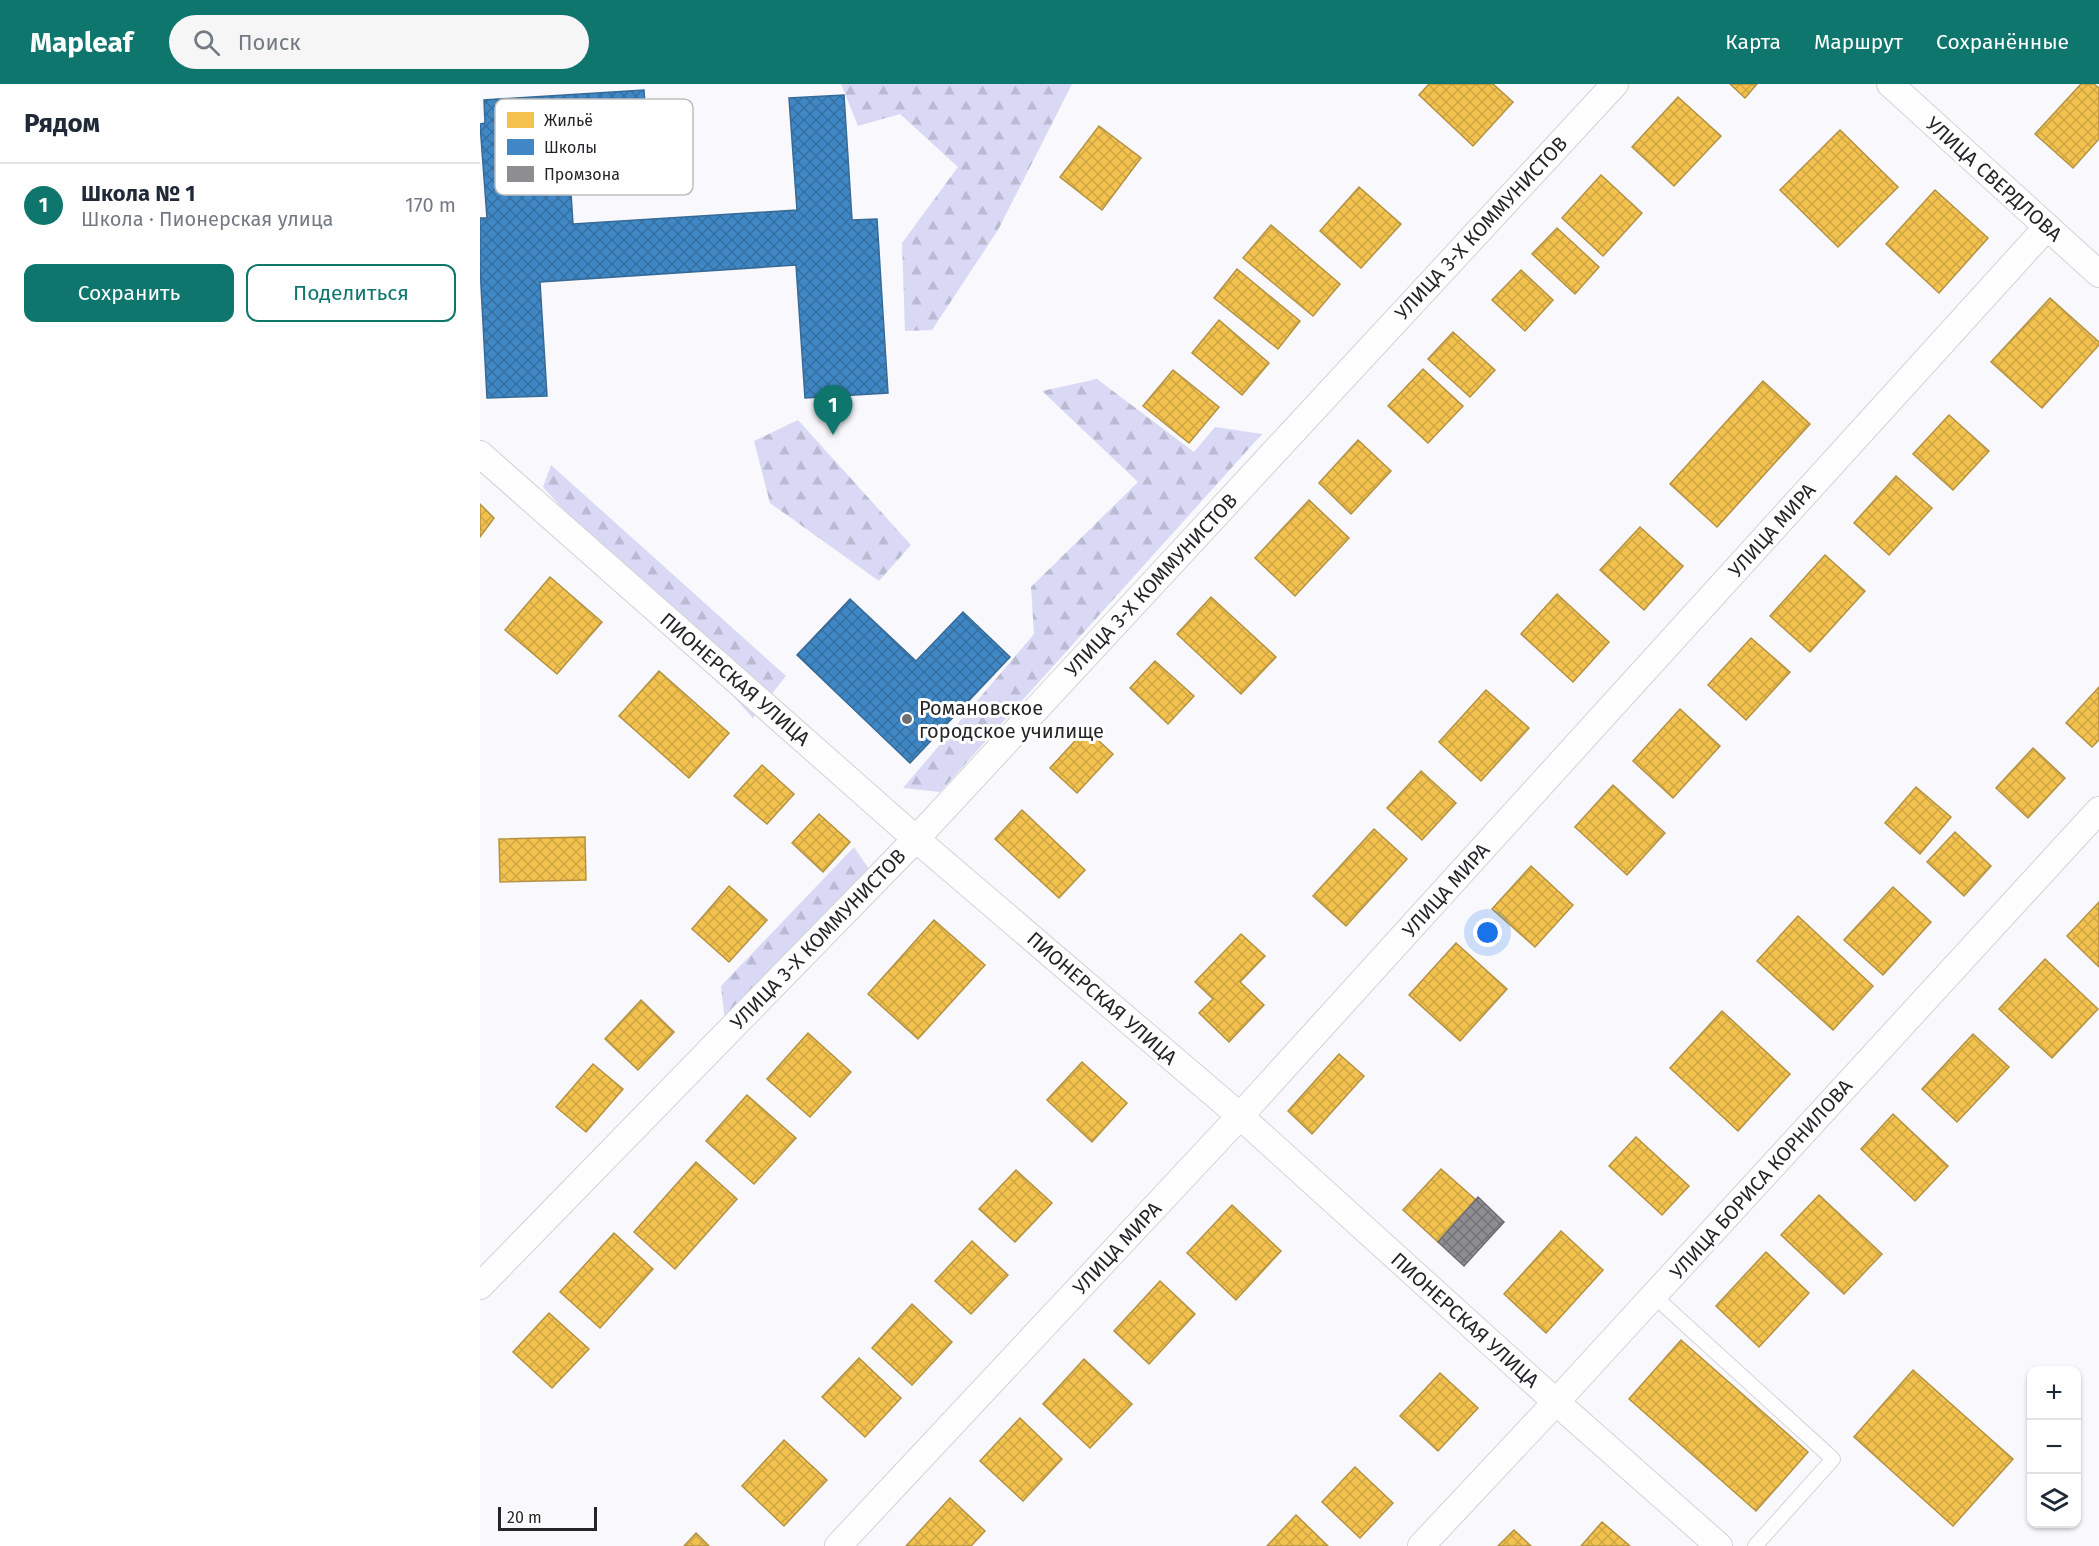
<!DOCTYPE html>
<html lang="ru">
<meta charset="utf-8">
<style>
:root{--surface:#fff;--page:#f6f6f7;--text:#1f2937;--muted:#747a83;--line:#e0e1e3;--accent:#0f766e}
body{margin:0;font-family:"Fira Sans",sans-serif;background:var(--page);color:var(--text)}
.controls{position:absolute;right:18px;bottom:18px;display:grid;overflow:hidden;border-radius:12px;box-shadow:0 2px 4px #0004}
.controls button{width:54px;height:54px;display:grid;place-items:center;padding:0;border:0;border-bottom:2px solid var(--line);background:var(--surface);color:var(--text);font:30px sans-serif}
.scale{position:absolute;left:18px;bottom:15px;width:99px;box-sizing:border-box;padding-left:6px;border:3px solid #252529;border-top:0;font-size:16px;line-height:21px;white-space:nowrap;color:#252529;-webkit-text-stroke:4px #fff;paint-order:stroke}
.you{position:absolute;left:1008px;top:849px;width:21px;height:21px;margin:-15px;border:4px solid #fff;border-radius:50%;background:#1a73e8;box-shadow:0 0 0 9px #1a73e833}
.badge{display:grid;place-items:center;width:39px;height:39px;border-radius:50%;background:var(--accent);color:#fff;font-size:20px;font-weight:700}
.pin{position:absolute;translate:-50% -50px;filter:drop-shadow(0 2px 3px #0008)}
.pin::after{content:'';position:absolute;top:32px;width:21px;height:18px;background:inherit;clip-path:polygon(0 0,100% 0,50% 100%)}
.list{margin:0;padding:0;list-style:none}
h2{display:flex;justify-content:space-between;align-items:center;height:78px;margin:0;padding:0 24px;font-size:26px}
h2 small{font-size:20px;font-weight:400;color:var(--muted)}
.list li{display:grid;grid-template-columns:39px 1fr auto;gap:18px;align-items:center;box-sizing:border-box;height:84px;padding:0 24px;border-top:2px solid var(--line)}
.list b{display:block;font-size:22px;white-space:nowrap}
.list p{margin:0;font-size:20px;white-space:nowrap;color:var(--muted)}
.list em{font-size:20px;font-style:normal;color:var(--muted)}
.actions{display:flex;gap:12px;padding:18px 24px}
.actions a{flex:1;padding:14px 0;border:2px solid var(--accent);border-radius:12px;text-align:center;font-size:21px;color:var(--accent)}
.actions .main{background:var(--accent);color:#fff}
.icon{flex:none;width:33px;height:33px;fill:none;stroke:currentColor;stroke-width:2;stroke-linecap:round;stroke-linejoin:round}
.map{position:relative;flex:none;width:1619px;height:1462px;overflow:hidden}
header{display:flex;align-items:center;gap:36px;box-sizing:border-box;height:84px;padding:0 30px;background:var(--accent);color:#fff}
header strong{font-size:28px}
nav{display:flex;gap:33px;margin-inline-start:auto;font-size:21px}
.search{width:420px;height:54px;background:var(--page);display:flex;align-items:center;gap:15px;box-sizing:border-box;padding:0 21px;border-radius:33px;color:var(--muted);font-size:22px}
main{display:flex}
aside{flex:1;background:var(--surface)}
.map>svg:first-child{display:block}
.forest{fill:url(#forest-firs)}
.homes{fill:url(#homes-cross-hatch);stroke:#b49243;stroke-width:1.5}
.schools{fill:url(#schools-cross-hatch);stroke:#376a96;stroke-width:1.5}
.industry{fill:url(#industry-cross-hatch);stroke:#6e6e72;stroke-width:1.5}
.lines{fill:none;stroke-linecap:round;stroke-linejoin:round}
.service-casing{stroke:#d3d3d7;stroke-width:16}
.minor-casing{stroke:#d3d3d7;stroke-width:28}
.service{stroke:#fefeff;stroke-width:14}
.minor{stroke:#fefeff;stroke-width:26}
.poi-dot{fill:#6f6f73;stroke:#fff;stroke-width:2}
.labels{text-anchor:middle;stroke-width:6;stroke-linejoin:round;paint-order:stroke}
.street-label{font-size:20px;fill:#252529;stroke:#fff}
.poi-label{font-size:20px;fill:#252529;stroke:#fff;text-anchor:start}
.key{fill:#fff;stroke:#bebebf;stroke-width:1.5}
.key-label{font-size:16px;fill:#252529}
</style>
<header>
<strong>Mapleaf</strong>
<div class="search"><svg class="icon" aria-label="search" viewBox="0 0 24 24"><circle cx="10" cy="10" r="6"/><path d="M15 15l6 6"/></svg>Поиск</div>
<nav><a>Карта</a><a>Маршрут</a><a>Сохранённые</a></nav>
</header>
<main>
<aside>
<h2>Рядом<small></small></h2>
<ul class="list">
<li><span class="badge">1</span><div><b>Школа № 1</b><p>Школа · Пионерская улица</p></div><em>170 m</em></li>
</ul>
<div class="actions"><a class="main">Сохранить</a><a>Поделиться</a></div>
</aside>
<div class="map">
<svg width="1619" height="1462" viewBox="0 0 1619 1462">
<defs>
<pattern id="forest-firs" width="22" height="20" patternUnits="userSpaceOnUse" patternTransform="scale(1.5)"><rect width="22" height="20" fill="#d9d9f5"/><path d="M5 1l3.5 6h-7zM16 11l3.5 6h-7z" fill="#babad2"/></pattern>
<pattern id="homes-cross-hatch" width="8" height="8" patternUnits="userSpaceOnUse" patternTransform="scale(1.5)"><rect width="8" height="8" fill="#f2c14e"/><path d="M0 0l8 8M0 8l8-8" fill="none" stroke="#cfa644"/></pattern>
<pattern id="schools-cross-hatch" width="8" height="8" patternUnits="userSpaceOnUse" patternTransform="scale(1.5)"><rect width="8" height="8" fill="#3f88c5"/><path d="M0 0l8 8M0 8l8-8" fill="none" stroke="#356fa0"/></pattern>
<pattern id="industry-cross-hatch" width="8" height="8" patternUnits="userSpaceOnUse" patternTransform="scale(1.5)"><rect width="8" height="8" fill="#8d8d92"/><path d="M0 0l8 8M0 8l8-8" fill="none" stroke="#737377"/></pattern>
</defs>
<rect width="100%" height="100%" fill="#f8f8fd"/>
<!-- forest -->
<g class="forest">
<path d="M361,0H592L518,146L452,246L425,247L422,159L478,83L420,30L378,42Z"/>
<path d="M617,295L714,368L735,343L782,350L460,708L423,704L554,550L551,503L658,398L562,307Z"/>
<path d="M318,336L431,461L399,497L290,419L274,357Z"/>
<path d="M71,381L306,592L273,634L63,403Z"/>
<path d="M374,763L391,788L245,938L241,902Z"/>
</g>
<!-- homes -->
<g class="homes">
<path d="M949,0H1013L1033,18L993,62L939,11Z"/>
<path d="M1250,0H1277L1265,14Z"/>
<path d="M1601,0H1614L1619,4V55L1593,84L1555,50Z"/>
<path d="M1198,13L1241,52L1194,102L1152,63Z"/>
<path d="M619,42L661,74L622,126L580,93Z"/>
<path d="M1360,46L1418,103L1358,163L1300,106Z"/>
<path d="M1121,91L1162,129L1123,172L1082,134Z"/>
<path d="M879,103L921,140L881,184L840,147Z"/>
<path d="M1455,106L1508,154L1459,209L1406,160Z"/>
<path d="M791,141L860,200L833,232L763,174Z"/>
<path d="M1077,144L1119,183L1095,210L1052,170Z"/>
<path d="M757,185L820,237L798,265L734,214Z"/>
<path d="M1041,186L1073,216L1045,247L1012,216Z"/>
<path d="M1570,214L1619,258V261L1562,324L1511,278Z"/>
<path d="M739,236L789,279L762,311L712,269Z"/>
<path d="M973,248L1015,286L990,313L948,275Z"/>
<path d="M943,285L983,322L948,359L908,322Z"/>
<path d="M693,286L739,323L709,359L663,322Z"/>
<path d="M1283,297L1330,340L1237,443L1190,400Z"/>
<path d="M1469,331L1509,367L1473,406L1433,370Z"/>
<path d="M878,356L911,387L871,430L839,399Z"/>
<path d="M1416,392L1452,424L1409,471L1374,439Z"/>
<path d="M829,416L869,454L815,512L775,474Z"/>
<path d="M0,420L14,434L0,453Z"/>
<path d="M1160,443L1203,482L1164,526L1120,486Z"/>
<path d="M1345,471L1385,507L1330,568L1290,532Z"/>
<path d="M70,493L122,538L77,590L25,546Z"/>
<path d="M1077,510L1129,558L1093,598L1041,550Z"/>
<path d="M731,513L796,573L761,610L697,550Z"/>
<path d="M1271,554L1310,588L1266,636L1228,601Z"/>
<path d="M675,577L714,612L688,640L650,604Z"/>
<path d="M179,587L249,649L209,694L139,632Z"/>
<path d="M1619,603V656L1612,663L1586,639Z"/>
<path d="M1006,606L1049,644L1001,697L959,658Z"/>
<path d="M1200,625L1240,662L1193,714L1153,677Z"/>
<path d="M606,645L633,670L597,709L570,684Z"/>
<path d="M1553,664L1585,694L1548,734L1516,704Z"/>
<path d="M282,681L314,710L287,740L254,712Z"/>
<path d="M941,687L976,719L942,756L907,724Z"/>
<path d="M1133,701L1185,749L1147,791L1095,743Z"/>
<path d="M1436,703L1471,733L1440,770L1405,739Z"/>
<path d="M542,726L605,786L579,814L515,755Z"/>
<path d="M339,730L370,758L343,788L312,759Z"/>
<path d="M894,745L927,775L866,842L833,812Z"/>
<path d="M1475,748L1511,782L1484,812L1447,778Z"/>
<path d="M105,753L106,796L20,798L19,755Z"/>
<path d="M1051,782L1093,821L1055,863L1012,825Z"/>
<path d="M249,802L287,836L249,878L212,845Z"/>
<path d="M1413,803L1451,838L1403,891L1364,856Z"/>
<path d="M1619,818V883L1587,852Z"/>
<path d="M1318,832L1393,902L1353,946L1277,877Z"/>
<path d="M454,836L505,881L438,955L388,910Z"/>
<path d="M761,850L785,872L760,898L784,921L749,958L719,929L733,915L715,898Z"/>
<path d="M976,859L1027,905L980,957L929,911Z"/>
<path d="M1565,875L1618,925L1572,974L1519,925Z"/>
<path d="M161,916L194,948L158,986L125,955Z"/>
<path d="M1242,927L1310,990L1258,1047L1190,984Z"/>
<path d="M328,949L371,988L330,1033L287,995Z"/>
<path d="M1493,950L1529,983L1477,1038L1442,1005Z"/>
<path d="M859,970L884,992L832,1050L808,1027Z"/>
<path d="M602,978L647,1019L612,1058L567,1016Z"/>
<path d="M113,980L143,1005L106,1048L76,1023Z"/>
<path d="M267,1011L316,1054L274,1100L226,1057Z"/>
<path d="M1413,1030L1468,1082L1435,1117L1381,1065Z"/>
<path d="M1156,1053L1209,1102L1182,1131L1129,1082Z"/>
<path d="M216,1078L257,1115L195,1185L154,1148Z"/>
<path d="M961,1085L996,1116L958,1158L923,1126Z"/>
<path d="M536,1086L572,1119L535,1158L499,1125Z"/>
<path d="M1339,1111L1402,1170L1364,1210L1301,1151Z"/>
<path d="M752,1121L801,1167L756,1216L707,1169Z"/>
<path d="M1081,1147L1123,1186L1066,1249L1024,1210Z"/>
<path d="M134,1149L173,1185L120,1244L80,1208Z"/>
<path d="M492,1157L528,1191L491,1230L455,1197Z"/>
<path d="M1286,1168L1329,1209L1279,1263L1236,1222Z"/>
<path d="M680,1197L715,1230L669,1280L634,1247Z"/>
<path d="M432,1220L472,1258L432,1301L392,1264Z"/>
<path d="M69,1229L109,1265L72,1304L33,1268Z"/>
<path d="M1201,1256L1328,1368L1276,1427L1149,1315Z"/>
<path d="M379,1274L421,1314L385,1353L342,1313Z"/>
<path d="M604,1275L652,1320L610,1364L563,1320Z"/>
<path d="M1433,1286L1533,1375L1473,1442L1374,1353Z"/>
<path d="M960,1289L998,1324L958,1367L920,1332Z"/>
<path d="M540,1334L582,1375L543,1417L500,1377Z"/>
<path d="M304,1356L347,1396L304,1442L262,1402Z"/>
<path d="M875,1383L913,1419L880,1454L842,1418Z"/>
<path d="M470,1414L505,1447L491,1462H426Z"/>
<path d="M816,1431L848,1462H787Z"/>
<path d="M1122,1438L1150,1462H1101Z"/>
<path d="M1034,1446L1051,1462H1018Z"/>
<path d="M216,1449L229,1462H204Z"/>
</g>
<!-- schools -->
<g class="schools">
<path d="M164,6L168,74L89,79L93,140L317,126L309,14L364,11L372,136L397,135L408,309L325,314L316,181L60,198L67,312L7,314L0,183V134H7L0,40L5,39L4,16Z"/>
<path d="M370,515L436,577L483,528L530,573L430,679L317,571Z"/>
</g>
<!-- industry -->
<path class="industry" d="M998,1113L1024,1138L984,1182L958,1158Z"/>
<g class="lines">
<defs>
<path id="service" d="M1174,1212L1353,1375L1275,1462"/>
<g id="minor">
<path d="M1410,0L1619,190"/>
<path d="M0,370L436,755L760,1032L1076,1318L1239,1462"/>
<path d="M0,1202L436,755L1135,0"/>
<path d="M358,1462L760,1032L1567,143"/>
<path d="M941,1462L1076,1318L1619,726"/>
</g>
</defs>
<!-- service casing -->
<use href="#service" class="service-casing"/>
<!-- minor casing -->
<use href="#minor" class="minor-casing"/>
<!-- service -->
<use href="#service" class="service"/>
<!-- minor -->
<use href="#minor" class="minor"/>
</g>
<!-- markers -->
<circle class="poi-dot" cx="427" cy="635" r="6"/>
<g class="labels">
<!-- street labels -->
<g class="street-label">
<text transform="translate(1514 95) rotate(42)" y="7">УЛИЦА СВЕРДЛОВА</text>
<text transform="translate(1001 144) rotate(-47)" y="7">УЛИЦА 3-Х КОММУНИСТОВ</text>
<text transform="translate(1292 446) rotate(-48)" y="7">УЛИЦА МИРА</text>
<text transform="translate(671 501) rotate(-47)" y="7">УЛИЦА 3-Х КОММУНИСТОВ</text>
<text transform="translate(255 595) rotate(41)" y="7">ПИОНЕРСКАЯ УЛИЦА</text>
<text transform="translate(966 806) rotate(-48)" y="7">УЛИЦА МИРА</text>
<text transform="translate(338 855) rotate(-46)" y="7">УЛИЦА 3-Х КОММУНИСТОВ</text>
<text transform="translate(622 914) rotate(41)" y="7">ПИОНЕРСКАЯ УЛИЦА</text>
<text transform="translate(1281 1095) rotate(-48)" y="7">УЛИЦА БОРИСА КОРНИЛОВА</text>
<text transform="translate(637 1164) rotate(-47)" y="7">УЛИЦА МИРА</text>
<text transform="translate(985 1236) rotate(42)" y="7">ПИОНЕРСКАЯ УЛИЦА</text>
</g>
<!-- poi labels -->
<g class="poi-label">
<text x="439" y="631">Романовское<tspan x="439" dy="23">городское училище</tspan></text>
</g>
</g>
<!-- legend -->
<rect x="15" y="15" width="198" height="96" rx="9" class="key"/>
<rect x="27" y="28" width="27" height="16" fill="#f2c14e"/>
<rect x="27" y="55" width="27" height="16" fill="#3f88c5"/>
<rect x="27" y="82" width="27" height="16" fill="#8d8d92"/>
<g class="key-label">
<text x="64" y="42">Жильё</text>
<text x="64" y="69">Школы</text>
<text x="64" y="96">Промзона</text>
</g>
</svg>
<div class="controls">
<button>+</button>
<button>−</button>
<button><svg class="icon" aria-label="layers" viewBox="0 0 24 24"><path d="M12 4l9 5-9 5-9-5zM3 14l9 5 9-5"/></svg></button>
</div>
<div class="scale">20 m</div>
<div class="you"></div>
<div class="pin badge" style="left:353px;top:351px">1</div>
</div>
</main>
